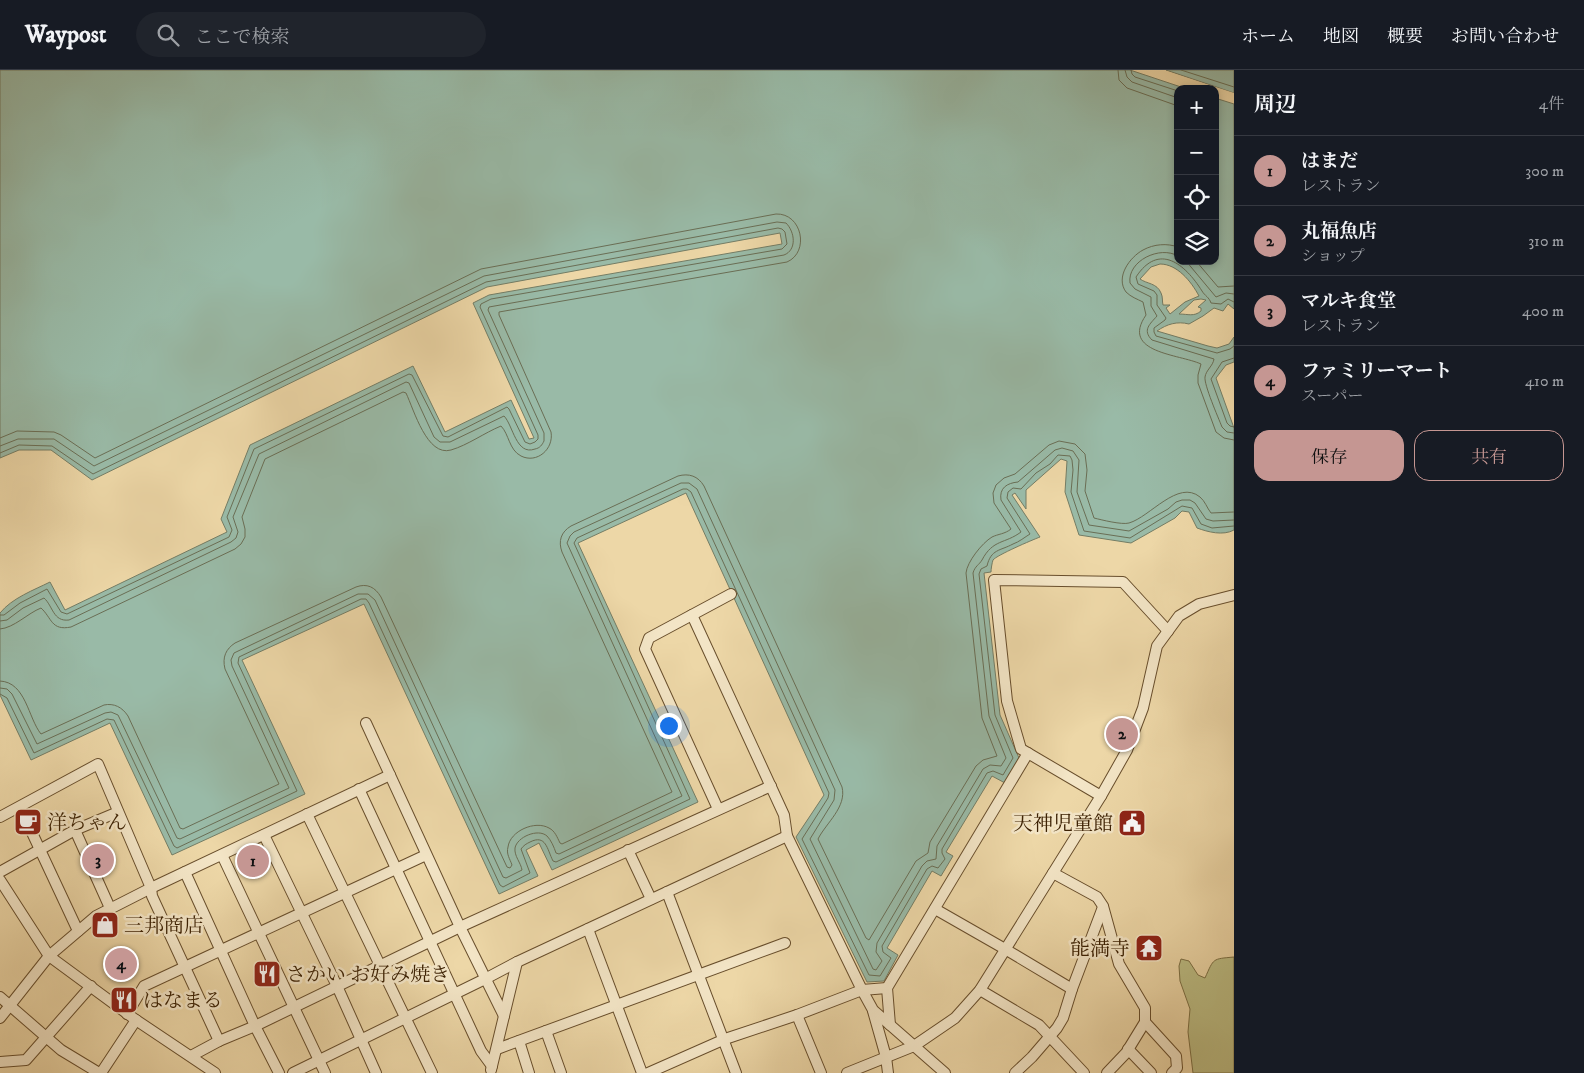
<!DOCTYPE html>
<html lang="ja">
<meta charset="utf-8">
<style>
:root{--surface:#171b24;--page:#20242c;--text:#f1f3f6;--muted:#9ea1a6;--line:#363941;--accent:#c59692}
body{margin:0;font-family:"IM FELL DW Pica","Noto Serif JP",serif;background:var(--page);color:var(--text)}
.controls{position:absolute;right:15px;top:15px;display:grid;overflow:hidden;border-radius:10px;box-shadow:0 2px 8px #0003}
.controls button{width:45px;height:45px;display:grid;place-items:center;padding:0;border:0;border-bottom:1px solid var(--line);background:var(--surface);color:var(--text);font:25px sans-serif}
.you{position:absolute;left:668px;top:655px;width:18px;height:18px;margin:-12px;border:4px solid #fff;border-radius:50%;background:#1a73e8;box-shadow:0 0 0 8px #1a73e833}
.badge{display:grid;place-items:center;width:32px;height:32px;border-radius:50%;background:var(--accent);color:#111;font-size:16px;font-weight:700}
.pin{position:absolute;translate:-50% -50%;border:2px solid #fff;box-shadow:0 1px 5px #0006}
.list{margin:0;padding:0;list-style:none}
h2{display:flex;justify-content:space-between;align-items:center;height:65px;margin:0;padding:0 20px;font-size:21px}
h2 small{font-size:16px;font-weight:400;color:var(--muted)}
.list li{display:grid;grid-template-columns:32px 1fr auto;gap:15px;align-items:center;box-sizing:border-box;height:70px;padding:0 20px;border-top:1px solid var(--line)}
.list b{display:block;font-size:19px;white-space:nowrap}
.list p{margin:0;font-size:16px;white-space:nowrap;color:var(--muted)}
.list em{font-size:16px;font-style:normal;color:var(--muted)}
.actions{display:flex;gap:10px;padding:15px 20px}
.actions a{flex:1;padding:11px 0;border:1px solid var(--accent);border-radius:15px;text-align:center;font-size:18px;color:var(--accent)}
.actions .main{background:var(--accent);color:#111}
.icon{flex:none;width:28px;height:28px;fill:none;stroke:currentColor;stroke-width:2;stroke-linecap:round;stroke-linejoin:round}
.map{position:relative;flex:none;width:1234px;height:1003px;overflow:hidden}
header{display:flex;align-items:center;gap:30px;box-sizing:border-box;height:70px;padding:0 25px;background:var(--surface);border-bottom:1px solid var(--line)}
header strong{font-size:24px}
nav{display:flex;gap:28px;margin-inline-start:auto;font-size:18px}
.search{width:350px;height:45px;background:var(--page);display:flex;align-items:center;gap:12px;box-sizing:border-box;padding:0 18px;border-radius:28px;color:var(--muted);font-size:19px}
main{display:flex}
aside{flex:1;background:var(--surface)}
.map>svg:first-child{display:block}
.green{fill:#bcbd84;stroke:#7c6f44}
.water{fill:#99baa7;stroke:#747d65;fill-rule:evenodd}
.pier{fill:#edd7a7}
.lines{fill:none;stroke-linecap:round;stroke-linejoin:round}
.shore{stroke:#6a6e55;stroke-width:1}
.minor-casing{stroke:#684e2c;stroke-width:12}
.minor{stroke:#f3e5c6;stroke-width:10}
.labels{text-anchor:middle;stroke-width:5;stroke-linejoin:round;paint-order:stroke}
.poi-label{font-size:20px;fill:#3c2103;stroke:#f3e5c6;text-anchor:start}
</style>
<header>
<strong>Waypost</strong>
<div class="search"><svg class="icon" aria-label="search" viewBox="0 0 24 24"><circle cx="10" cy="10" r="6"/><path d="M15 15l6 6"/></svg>ここで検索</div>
<nav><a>ホーム</a><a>地図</a><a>概要</a><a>お問い合わせ</a></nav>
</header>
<main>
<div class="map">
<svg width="1234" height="1003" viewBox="0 0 1234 1003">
<rect width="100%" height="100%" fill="#edd7a7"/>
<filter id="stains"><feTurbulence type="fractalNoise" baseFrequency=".004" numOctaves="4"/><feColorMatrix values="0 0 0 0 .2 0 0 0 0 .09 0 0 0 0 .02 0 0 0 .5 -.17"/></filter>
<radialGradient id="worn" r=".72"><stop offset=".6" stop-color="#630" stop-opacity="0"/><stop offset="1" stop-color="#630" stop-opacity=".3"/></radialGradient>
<!-- green -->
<path class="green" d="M1234,887V1003H1193L1188,962L1190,939L1180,911L1179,896L1181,889L1189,891L1198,905L1205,908C1214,888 1212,889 1234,887Z"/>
<!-- water -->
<g class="water">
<path d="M0,0H1130L1187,19H1178V191H1215V28L1234,34V239L1228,234L1223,241L1214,238L1203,246L1189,254C1177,251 1167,254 1157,261L1208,276L1217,278L1229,274L1234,267V292L1226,295L1216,308L1234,358V460C1223,466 1208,462 1197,458L1189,442L1182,441L1175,448L1131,473L1079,465L1065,422L1067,391L1061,389L1026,420V439L1015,423L1012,425L1040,467C1032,470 997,485 993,490C992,493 991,499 991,502L984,503L1000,645L1019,688L1005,713L992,706L946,782L953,786L941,806L932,801L887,878L898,885L884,911L867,912L796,767L824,725L686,423L578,473L698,732L552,800L539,773L526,780L538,806L499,824L364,534L242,590L305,724L172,785L110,653L31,690L0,625V543C12,528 34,520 50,512L65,540L227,462L221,449L250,375L413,296L445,362L511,330L529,369L534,368L473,233L489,225L782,174L780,163L487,217L92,410L51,380H19L0,388ZM1160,194C1177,194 1191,211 1199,226L1185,232L1170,244L1166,238L1170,235H1163C1162,231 1163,227 1161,223C1157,213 1147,214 1140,209L1151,197ZM1201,229L1206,230L1198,237L1201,238V241C1194,247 1188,244 1179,244L1194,230Z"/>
<path d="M1166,0H1234V23Z"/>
</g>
<!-- pier -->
<path class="pier" d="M1163,0L1234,23V25L1165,2Z"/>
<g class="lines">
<!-- shore -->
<g class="shore">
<path d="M1118,0L1119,10L1127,18L1178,36"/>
<path d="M1125,0L1127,7L1132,12L1178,28"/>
<path d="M1131,0L1132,4L1135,7L1178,21"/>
<path d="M1181,0L1234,17"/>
<path d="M1178,177C1167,173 1154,174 1143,180C1130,187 1115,207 1126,222C1131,227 1137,229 1143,232L1146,245C1120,283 1179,284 1201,294L1198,305V313L1216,362L1224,368L1234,370"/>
<path d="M1178,186C1160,175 1127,191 1130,213L1135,219L1151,227V236L1157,246C1150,254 1142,260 1152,270L1214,289C1213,296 1206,300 1205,307C1204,315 1218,347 1222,357L1227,362L1234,363"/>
<path d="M1186,191L1216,227L1226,223L1234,224"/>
<path d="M1196,191L1218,217L1234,216"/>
<path d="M1234,232L1228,229L1221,234L1211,233C1209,227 1205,226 1202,221C1185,194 1159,172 1136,207L1138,214L1154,221L1157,225V235L1166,248L1165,250L1154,258V262L1156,266L1217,283L1230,279L1234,276"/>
<path d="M1234,288L1222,292L1211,309L1227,353L1230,356L1234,357"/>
<path d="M0,368L17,361L54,362L61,365L95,388L481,199L776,144C802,143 810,182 787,192L499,242V245L551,362C554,379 537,394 521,386C509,380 509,364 501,356C484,363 468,375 451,380C427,387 414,340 406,323L403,322L265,389L242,447L245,459V467L241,474L235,479L71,557C51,561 52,548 41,538C28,543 14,558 0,559"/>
<path d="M0,376L18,369H54L94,396L484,206L777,152L786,153C795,162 797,180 784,185L489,237L488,240L544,363V371C542,375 540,378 535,379C516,386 513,355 504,346L450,372H440L434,367L409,313L406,312L259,384L233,447L238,462L236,468L231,472L69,550C53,552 53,536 44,528L23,538L7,550L0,551"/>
<path d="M0,383L19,375L52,376L93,404L486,212L778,158L782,159L785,162L787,174L782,179L491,229L481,234L480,237L538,365V369L535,372L530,374L525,372L509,339L507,337L448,367L443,366L412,305L409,304L254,379L227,447L232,460L229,467L67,544L61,542L47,519L20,533L4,545H0"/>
<path d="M0,611C26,612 28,648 41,664L104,635C114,633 122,637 128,646L180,758L183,759L279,714L225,599C222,587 226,579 235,573L356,517C367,513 375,517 381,527L507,797L510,798L512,795C510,789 506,784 508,777C510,761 535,750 549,758C555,761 557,767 560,773L562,774L672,722L562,482C558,471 561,462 571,456L678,406C689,403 698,406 704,416L842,717C847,737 826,753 818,769L866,868L869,870L916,791L928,783L930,772L976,696L983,690L997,686L982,648L966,503C967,492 982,473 992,467C998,464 1005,464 1011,459L994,433L993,423L996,415L1004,408L1015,404L1049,375L1059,371L1075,374L1085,384L1087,400L1085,421L1094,448C1102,450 1122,455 1129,453C1150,447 1178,409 1200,427C1205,431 1207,438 1211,443L1234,442"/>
<path d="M0,618L7,619L12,624L37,674L105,643L111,642L118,645L177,768L180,769L289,718L232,596L231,590L234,583L358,524H368L375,530L503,807L506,808L522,800C521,793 514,786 515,778C517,767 538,758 547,766C551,770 554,777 556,783L559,784L682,726L567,473L570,466L574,462L681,413H689L697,419L835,720L834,730L810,769L873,899L876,900L882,891L876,882L877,873L922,796L927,791L936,789L937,776L983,699L990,695L1001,696L1006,688L989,646L973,503C975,496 979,495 982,490C993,469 1005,474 1021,462L1001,430C999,418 1007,413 1018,412L1055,380L1062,378L1073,381L1079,390L1077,422L1089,455L1129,461L1168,439L1176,432L1182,430H1190L1195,433L1206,449L1213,451L1234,450"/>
<path d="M0,624L7,628L34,683L107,649L114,650L174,776L177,778L297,721L238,593L239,587L361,529H366L369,533L500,815L503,817L530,803L521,779C524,775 526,774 530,772C546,764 547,779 553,791L556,792L690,729L574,473L577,468L683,419H687L691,422L829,723L828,728L802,769L869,905L880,906L891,888L883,882L882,876L927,799L932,796L938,798L945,789L942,783V779L987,703L993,701L1003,705L1013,688L995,645L979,504L981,499L987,496C991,479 1000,481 1013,474C1019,472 1025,467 1030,464L1007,428L1008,422L1013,418L1021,419L1036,403L1050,394L1058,385L1070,386L1072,390L1073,400L1071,422L1084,461L1130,468L1182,436L1192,438L1201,454L1212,458L1234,456"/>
</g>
<defs>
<g id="minor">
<path d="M692,545L784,745L787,766L862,920L873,940L945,1003"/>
<path d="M366,653L460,857L504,946"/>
<path d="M359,719L481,981L492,996"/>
<path d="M1101,726L1021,679L1007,631L994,510L1123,512L1168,561"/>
<path d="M20,737L78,861"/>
<path d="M718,739L645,579L649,568L731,524"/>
<path d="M307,744L432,1003"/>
<path d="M0,747L98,694L151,818L152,826L219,971"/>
<path d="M75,760L110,838"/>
<path d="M264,765L337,916L376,1003"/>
<path d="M628,780L651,829"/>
<path d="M222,785L325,1003"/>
<path d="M0,802L75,760L118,742"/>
<path d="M185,802L255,956L279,1003"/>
<path d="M1053,803L1097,827L1103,836L1119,894L1145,938V952L1126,983L1107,1003"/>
<path d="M0,810L49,886L136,950L215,1003"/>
<path d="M667,822L736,1003"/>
<path d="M935,839L1005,879L1072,919"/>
<path d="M588,859L642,1003"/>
<path d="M980,920L1039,955L1084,1003"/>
<path d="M0,927L61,980L99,1003"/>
<path d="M873,941L886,987L888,1003"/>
<path d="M127,944L144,916L426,785"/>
<path d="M797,945L821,1003"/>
<path d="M0,948L49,886L96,846L151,818L390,705"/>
<path d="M1145,952L1176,986L1177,998L1172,1003"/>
<path d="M890,955L887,918L1028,683"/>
<path d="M546,961L561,1003"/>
<path d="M519,971L529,1003"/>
<path d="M497,979L785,873"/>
<path d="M1128,979L1151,1003"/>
<path d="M191,986L219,971L255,956L460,857L771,716"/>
<path d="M0,992L26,990L91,916"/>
<path d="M491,1000L517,892"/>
<path d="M101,1003L136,950"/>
<path d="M293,1003L485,909L517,892L787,766"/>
<path d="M648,1003L725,969L797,945L862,920L887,918"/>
<path d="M847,1003L914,976L955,948L980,920L1101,726L1127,680L1143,638L1157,576L1179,546L1199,534L1234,525"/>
<path d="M1015,1003L1032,987L1057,958L1063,948L1072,919L1103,837"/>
</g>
</defs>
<!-- minor casing -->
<use href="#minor" class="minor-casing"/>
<!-- minor -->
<use href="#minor" class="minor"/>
</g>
<!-- icons -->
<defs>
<symbol id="cafe-square" viewBox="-11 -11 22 22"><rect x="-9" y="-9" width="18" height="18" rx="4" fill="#8f2418" stroke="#f3e5c6"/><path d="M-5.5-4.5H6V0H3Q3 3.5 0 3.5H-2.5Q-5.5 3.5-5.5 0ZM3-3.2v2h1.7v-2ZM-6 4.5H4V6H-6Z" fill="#fff"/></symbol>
<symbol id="civic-square" viewBox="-11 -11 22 22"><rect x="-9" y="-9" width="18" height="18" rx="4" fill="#8f2418" stroke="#f3e5c6"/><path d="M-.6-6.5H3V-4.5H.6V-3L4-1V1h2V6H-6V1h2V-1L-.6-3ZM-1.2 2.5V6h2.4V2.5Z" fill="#fff"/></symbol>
<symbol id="shop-square" viewBox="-11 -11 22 22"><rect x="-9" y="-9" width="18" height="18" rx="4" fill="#8f2418" stroke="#f3e5c6"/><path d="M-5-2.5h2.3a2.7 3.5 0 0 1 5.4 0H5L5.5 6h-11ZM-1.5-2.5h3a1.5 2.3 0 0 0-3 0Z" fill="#fff"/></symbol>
<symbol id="temple-square" viewBox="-11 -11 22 22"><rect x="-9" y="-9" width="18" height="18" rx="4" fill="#8f2418" stroke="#f3e5c6"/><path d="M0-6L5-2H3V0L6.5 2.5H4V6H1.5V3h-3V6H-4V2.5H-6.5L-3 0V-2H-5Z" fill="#fff"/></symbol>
<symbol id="restaurant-square" viewBox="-11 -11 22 22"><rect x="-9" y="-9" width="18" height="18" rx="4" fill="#8f2418" stroke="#f3e5c6"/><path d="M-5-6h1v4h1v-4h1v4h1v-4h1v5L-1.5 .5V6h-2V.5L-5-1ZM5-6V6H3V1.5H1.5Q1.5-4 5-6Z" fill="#fff"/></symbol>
</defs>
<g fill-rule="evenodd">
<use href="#cafe-square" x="12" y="736" width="32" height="32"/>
<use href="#civic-square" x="1116" y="737" width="32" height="32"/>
<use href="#shop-square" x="89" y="839" width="32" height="32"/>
<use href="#temple-square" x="1133" y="862" width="32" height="32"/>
<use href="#restaurant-square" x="251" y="888" width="32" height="32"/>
<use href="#restaurant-square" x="108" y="914" width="32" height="32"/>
</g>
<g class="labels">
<!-- poi labels -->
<g class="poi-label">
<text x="47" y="759">洋ちゃん</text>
<text x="1113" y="760" text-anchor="end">天神児童館</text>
<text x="124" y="862">三邦商店</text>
<text x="1130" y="885" text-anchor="end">能満寺</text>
<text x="286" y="911">さかい お好み焼き</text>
<text x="143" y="937">はなまる</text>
</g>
</g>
<rect width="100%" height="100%" filter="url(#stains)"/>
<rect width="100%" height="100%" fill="url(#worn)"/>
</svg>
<div class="controls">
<button>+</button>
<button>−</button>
<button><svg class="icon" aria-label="locate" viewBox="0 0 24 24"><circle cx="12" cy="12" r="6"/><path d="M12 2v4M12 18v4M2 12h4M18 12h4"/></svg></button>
<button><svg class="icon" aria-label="layers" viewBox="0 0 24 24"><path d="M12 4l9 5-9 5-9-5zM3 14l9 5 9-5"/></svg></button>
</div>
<div class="you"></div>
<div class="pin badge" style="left:253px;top:791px">1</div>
<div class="pin badge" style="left:1122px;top:664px">2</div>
<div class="pin badge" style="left:98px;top:790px">3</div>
<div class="pin badge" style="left:121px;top:894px">4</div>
</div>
<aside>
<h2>周辺<small>4件</small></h2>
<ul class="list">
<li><span class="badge">1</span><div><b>はまだ</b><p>レストラン</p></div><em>300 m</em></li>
<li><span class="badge">2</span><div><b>丸福魚店</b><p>ショップ</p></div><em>310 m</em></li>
<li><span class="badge">3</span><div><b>マルキ食堂</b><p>レストラン</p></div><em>400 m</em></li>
<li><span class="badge">4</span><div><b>ファミリーマート</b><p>スーパー</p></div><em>410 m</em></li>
</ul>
<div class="actions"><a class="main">保存</a><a>共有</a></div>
</aside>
</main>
